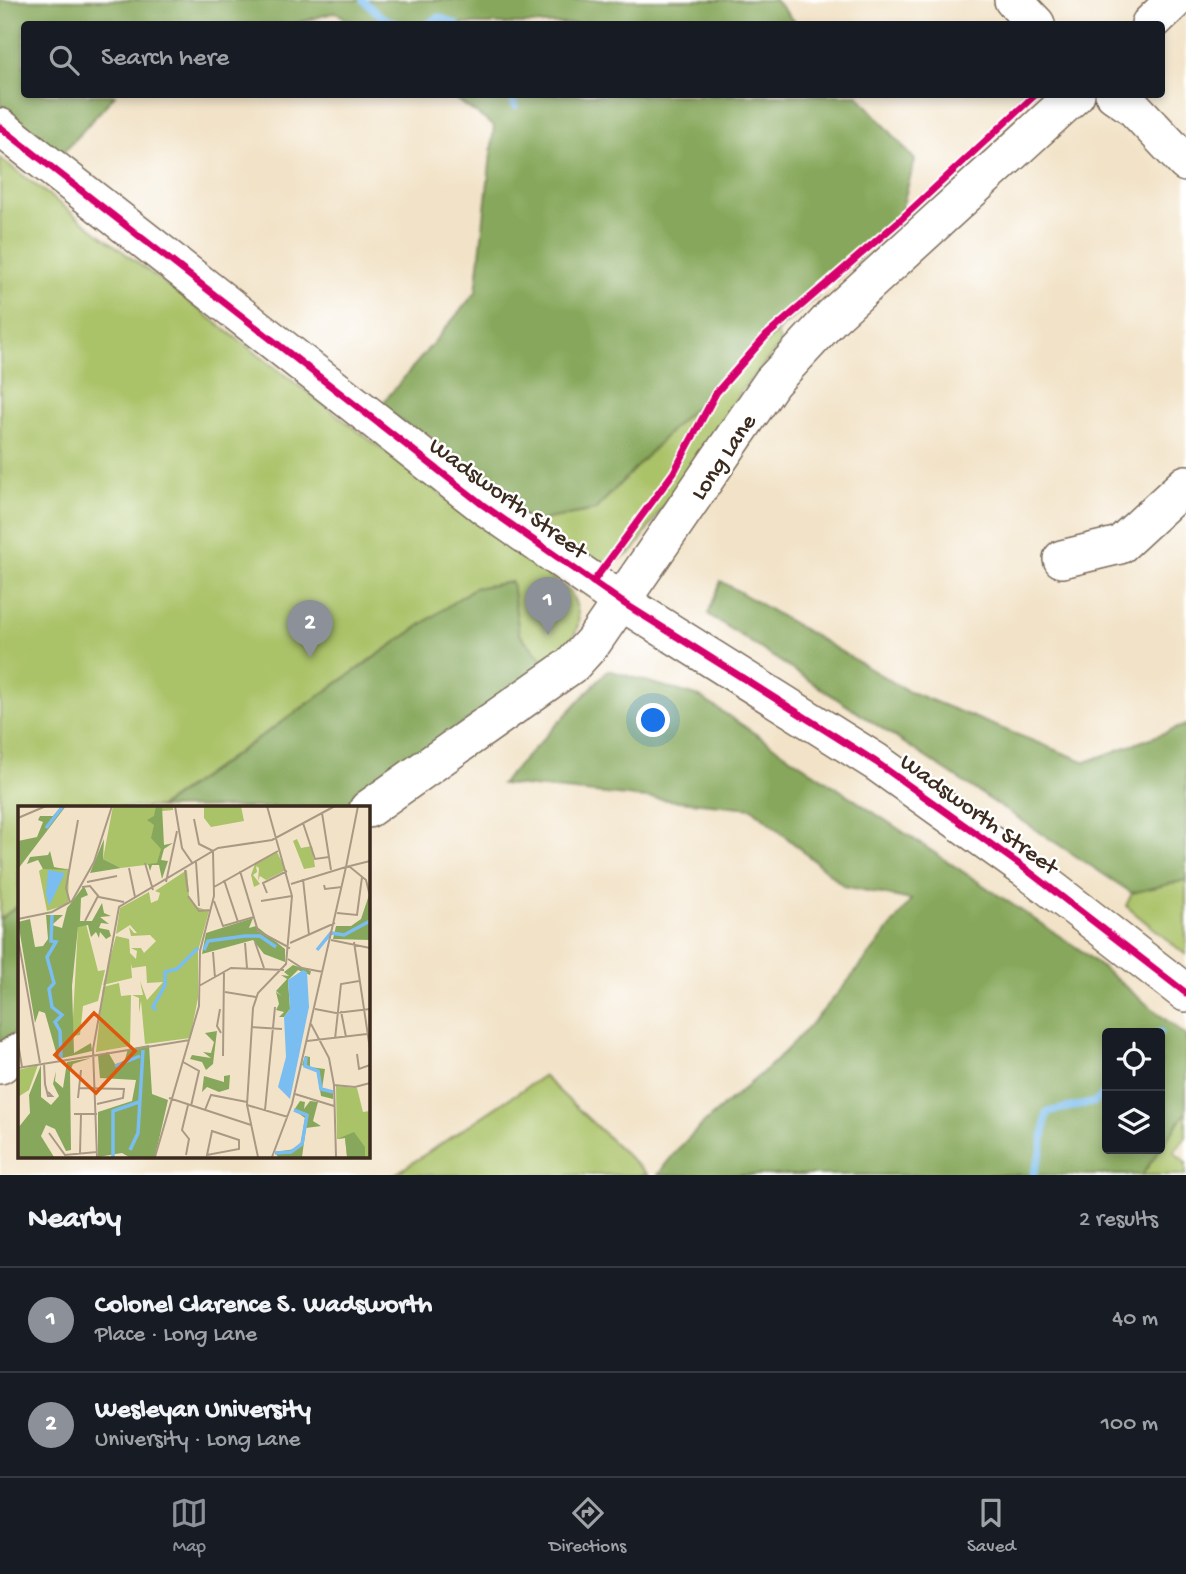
<!DOCTYPE html>
<meta charset="utf-8">
<style>
:root{--surface:#171b24;--page:#242831;--text:#f1f3f6;--muted:#9ea1a6;--line:#363941;--accent:#8c9099}
body{margin:0;font-family:"Gochi Hand",sans-serif;background:var(--page);color:var(--text)}
.controls{position:absolute;right:21px;bottom:21px;display:grid;overflow:hidden;border-radius:7px;box-shadow:0 4px 10px #0003}
.controls button{width:63px;height:63px;display:grid;place-items:center;padding:0;border:0;border-bottom:2px solid var(--line);background:var(--surface);color:var(--text);font:35px sans-serif}
.you{position:absolute;left:654px;top:721px;width:24px;height:24px;margin:-18px;border:5px solid #fff;border-radius:50%;background:#1a73e8;box-shadow:0 0 0 10px #1a73e833}
.badge{display:grid;place-items:center;width:46px;height:46px;border-radius:50%;background:var(--accent);color:#fff;font-size:23px;font-weight:700}
.pin{position:absolute;translate:-50% -58px;filter:drop-shadow(0 2px 4px #0008)}
.pin::after{content:'';position:absolute;top:37px;width:24px;height:21px;background:inherit;clip-path:polygon(0 0,100% 0,50% 100%)}
.list{margin:0;padding:0;list-style:none}
h2{display:flex;justify-content:space-between;align-items:center;height:91px;margin:0;padding:0 28px;font-size:30px}
h2 small{font-size:23px;font-weight:400;color:var(--muted)}
.list li{display:grid;grid-template-columns:46px 1fr auto;gap:21px;align-items:center;box-sizing:border-box;height:105px;padding:0 28px;border-top:2px solid var(--line)}
.list b{display:block;font-size:26px;white-space:nowrap}
.list p{margin:0;font-size:23px;white-space:nowrap;color:var(--muted)}
.list em{font-size:23px;font-style:normal;color:var(--muted)}
.icon{flex:none;width:38px;height:38px;fill:none;stroke:currentColor;stroke-width:2;stroke-linecap:round;stroke-linejoin:round}
.map{position:relative;flex:none;width:1186px;height:1175px;overflow:hidden}
.search{position:absolute;background:var(--surface);box-shadow:0 4px 10px #0003;left:21px;right:21px;top:21px;height:77px;display:flex;align-items:center;gap:18px;box-sizing:border-box;padding:0 24px;border-radius:7px;color:var(--muted);font-size:26px}
.sheet{height:301px;background:var(--surface)}
nav{display:flex;justify-content:space-around;align-items:center;box-sizing:border-box;height:98px;border-top:2px solid var(--line);background:var(--surface);font-size:19px;color:var(--muted)}
nav a{display:grid;justify-items:center;gap:4px}
nav .on{color:var(--accent)}
.map>svg:first-child{display:block}
.green{fill:#aac268;stroke:#727643;stroke-width:2}
.forest{fill:#87a85c;stroke:#61693d;stroke-width:2;fill-rule:evenodd}
.lines{fill:none;stroke-linecap:round;stroke-linejoin:round}
.stream{stroke:#7abdf0;stroke-width:7}
.minor-casing{stroke:#7b6b5a;stroke-width:40}
.minor{stroke:#fff;stroke-width:37}
.cycleway-casing{stroke:#fff;stroke-width:11}
.cycleway{stroke:#d6006c;stroke-width:7}
.labels{text-anchor:middle;stroke-width:5;stroke-linejoin:round;paint-order:stroke}
.street-label{font-size:24px;fill:#3b2a1e;stroke:#fff}
.inset-river{fill:none;stroke:#7abdf0;stroke-width:3.5}
.inset-road{fill:none;stroke:#a99984;stroke-width:2}
.view{fill:#df570d;fill-opacity:0.15;stroke:#df570d;stroke-width:3.5}
.inset-edge{fill:none;stroke:#3b2a1e;stroke-width:3.5}
</style>
<div class="map">
<svg width="1186" height="1175" viewBox="0 0 1186 1175">
<rect width="100%" height="100%" fill="#fff"/>
<filter id="ink" filterUnits="userSpaceOnUse"><feTurbulence type="fractalNoise" baseFrequency=".0143" numOctaves="2"/><feDisplacementMap in="SourceGraphic" scale="14" xChannelSelector="R" yChannelSelector="G"/><feConvolveMatrix kernelMatrix="1 2 1 2 8 2 1 2 1" color-interpolation-filters="sRGB"/></filter>
<filter id="wash" filterUnits="userSpaceOnUse"><feTurbulence type="fractalNoise" baseFrequency=".00686" numOctaves="4" result="noise"/><feDisplacementMap in="SourceGraphic" scale="28" xChannelSelector="R" yChannelSelector="G"/><feGaussianBlur stdDeviation="1.57" result="paint"/><feColorMatrix in="noise" values="0 0 0 0 0 0 0 0 0 0 0 0 0 0 0 0 0 1.4 0 .05"/><feComposite in="paint" operator="in"/></filter>
<g filter="url(#wash)">
<rect width="100%" height="100%" fill="#f2e3c8"/>
<!-- green -->
<g class="green">
<path d="M0,158L571,593C589,628 572,640 548,665L519,634L511,582L474,588L159,807L19,808V905L0,919Z"/>
<path d="M777,332L781,344L742,390L634,550C597,581 568,546 535,524L547,519L595,510L677,424Z"/>
<path d="M1186,880V955L1126,906L1132,893Z"/>
<path d="M543,1076L648,1175H394Z"/>
<path d="M1186,1112V1137L1174,1152L1186,1163V1175H1142Z"/>
</g>
<!-- forest -->
<g class="forest">
<path d="M0,0H775L797,24H353L336,12L294,24H24V94L115,95L62,154L0,106Z"/>
<path d="M450,95H858L915,160L898,222L677,424L595,510L547,519L535,524L381,405L476,292L494,126Z"/>
<path d="M721,581L908,691L1086,762L1186,725V880L1132,893L708,614Z"/>
<path d="M512,582L519,634L548,665L341,807L159,808L474,588Z"/>
<path d="M608,670L700,697L1079,949L1186,1036V1112L1142,1175H658C686,1133 731,1101 769,1067C820,1019 869,957 911,900L844,886L752,808L501,784ZM1107,1033H1160V1149H1107Z"/>
<path d="M19,905V1030L0,1043V919Z"/>
</g>
<g class="lines">
<!-- stream -->
<g class="stream">
<path d="M363,0L382,17L397,24"/>
<path d="M427,24L439,17L456,24"/>
<path d="M510,94L515,106"/>
<path d="M1159,1033L1160,1032"/>
<path d="M1033,1175L1041,1152L1047,1112L1096,1102L1107,1089"/>
</g>
</g>
</g>
<g filter="url(#ink)">
<g class="lines">
<defs>
<g id="minor">
<path d="M1013,0L1036,24"/>
<path d="M1150,24L1175,0"/>
<path d="M1114,94L1133,107L1186,163"/>
<path d="M0,127L483,505L622,602L876,762L1027,870L1186,993"/>
<path d="M1062,559L1120,545L1186,484"/>
<path d="M368,809L573,664L593,642L772,382L832,317L1076,94"/>
<path d="M0,1065L19,1052"/>
</g>
</defs>
<!-- minor casing -->
<use href="#minor" class="minor-casing"/>
<!-- minor -->
<use href="#minor" class="minor"/>
<defs>
<g id="cycleway">
<path d="M0,127L483,505L622,602L876,762L1027,870L1186,993"/>
<path d="M593,582L674,472L716,393L766,336L898,222L1036,94"/>
</g>
</defs>
<!-- cycleway casing -->
<use href="#cycleway" class="cycleway-casing"/>
<!-- cycleway -->
<use href="#cycleway" class="cycleway"/>
</g>
</g>
<g class="labels">
<!-- street labels -->
<g class="street-label">
<text transform="translate(722 456) rotate(-56)" y="8">Long Lane</text>
<text transform="translate(509 497) rotate(36)" y="8">Wadsworth Street</text>
<text transform="translate(980 813) rotate(36)" y="8">Wadsworth Street</text>
</g>
</g>
<!-- overview -->
<g transform="translate(18 806)">
<rect width="352" height="352" fill="#f2e3c8"/>
<path d="M95,0H155V4L144,5L143,57L103,62L85,53ZM186,0H223L226,15L193,21L186,12ZM279,33L283,42L294,40L297,61L286,63L275,35ZM259,46L268,64L248,74L242,70L240,75L241,62L238,60L239,66L235,69L242,78L236,81L233,69L237,58ZM27,61L51,63L50,98L29,105L21,65ZM169,64L171,90L179,101L191,105L180,145V192L172,232L127,238L123,195L121,207V192L114,189H125L122,175L129,194L145,176L129,177L128,160L114,162L110,145L118,153L119,145L113,142H123L126,147L138,135L132,129L113,130L111,121L116,127H119L112,119L98,128L102,102L131,86L133,97L140,94L142,87L137,85ZM68,118L80,165L87,164L80,195L65,200L62,229L54,230L60,120ZM98,130L111,133L114,172L85,179ZM101,177L103,190L113,189L112,240L78,246L85,181ZM20,259L11,284L0,291V264ZM318,280L339,282L345,306L352,305V351H329L327,332L319,333Z" fill="#aac268"/>
<path d="M44,0H48L0,63V35L19,31L25,16L20,14L22,10H35ZM138,0H144L146,39L155,37L146,43L143,54L150,55L144,73L141,59H134L132,65L130,58L139,57L143,43L133,32L136,19L129,14L136,10ZM86,33L85,53L103,62L72,67ZM32,45L36,61L51,64L25,63L20,54L9,58L12,51L30,49ZM66,80L70,89L63,92L62,115H74L84,97L86,107L93,110L82,111L91,118L83,117L81,122L91,124L93,130L88,133L82,126L81,132L78,126L73,131L70,119L60,121L54,180L56,247L73,237L74,245L40,253L27,207L21,205L17,217L0,116L12,113L17,141L25,140L30,133L28,109H45L34,119L44,122L49,102ZM351,89L352,134L315,133L318,120H333L343,113ZM235,112L231,122L238,120L267,143V156L246,148L235,134L184,148L188,127ZM275,159L293,165L292,169L280,164L270,174L272,203L266,211H261L266,206L258,204L261,198L258,186L264,190L258,185L269,173L263,169L271,170L266,166ZM199,225L195,258L188,264L184,256L172,253L174,249L193,252L185,246L193,247L196,236L187,227ZM131,239L134,288L150,294L137,351H111L104,347L80,351V306L114,295L118,274L82,272L80,250L90,246L97,258L106,257L110,243ZM287,250L292,251V261L307,263L304,283L315,285V293L303,290L299,266L284,259ZM73,252L55,258L52,265L53,344L48,345L37,323L28,319L23,330L36,351H0V322L12,307L11,289L23,259V291L33,299L41,290L35,278L38,265L37,275L45,282L49,256ZM212,269L211,283L201,286L189,281L184,286L186,270L206,276V270ZM282,295L287,296L286,303L292,295L300,296L295,315L303,320L288,322L284,351H260L257,346L277,343L283,336L287,312L276,304ZM336,326L347,341V351H329L327,332L319,333Z" fill="#87a85c"/>
<path d="M30,64L47,67L31,100L28,88ZM285,164L289,166L291,201L272,293L260,281L268,251L266,211L272,203L270,174Z" fill="#7abdf0"/>
<path class="inset-river" d="M28,22L45,0M34,109L33,135L38,136L29,151L36,177L31,183L34,201L44,209L37,216L42,225L43,252M186,144L190,135L227,130H242L258,141M299,144L313,127L326,129L352,115M138,204L135,201L147,179V166L159,163L180,142M288,251L287,260L300,265L303,283L315,286M97,260L122,250M112,344L120,327L125,244M257,347L273,346L284,338L289,309L276,304M95,351V305L121,296"/>
<path class="inset-road" d="M157,0L164,42L175,58M304,7L313,64M0,12L28,0M176,13L181,38L195,45M285,17L297,53L311,51M178,56L181,100M127,57L135,84M328,61L352,55M332,61L348,74L352,90M111,62L117,91M167,64L170,86M222,65L240,125L272,142M285,73L291,129M206,74L220,116M69,76L99,70M148,76L159,25M273,78L328,61L340,0M306,79L307,83L324,81M64,81L72,80L81,91L106,96M196,81L260,45M249,87L245,77L269,65M170,90L181,105L192,104M196,95L205,120L236,111M243,95L274,90M52,97L48,82L60,14M319,107L339,109L344,71M0,113L34,106L54,95L76,56L94,0M67,115L80,90M0,132L22,257M313,134L352,142M237,136L246,162M336,136L352,243M227,137L229,162M272,137L317,117M195,146L197,172M270,153L284,162L305,166M181,180L213,162L266,164M207,186L238,191M202,203L199,220L203,227M297,203L318,207L352,203M323,205L328,231M293,218L311,252L316,279L337,281L352,277M234,221L264,223M317,233L323,178L341,175M289,235L349,228M0,237L4,261M339,248L341,263L352,259M205,250L206,165M165,256L181,265L173,300M26,257L27,278L30,290H34L30,286M0,262L172,234M316,279L318,351M61,282L106,283L105,292L79,298M277,288L316,300M60,292L63,264M151,292L233,319M229,299L270,311M187,304L193,289L229,296M247,304L257,201M56,308H79M194,325L221,334V343L189,349ZM31,327L47,349L79,346M62,347L63,308M168,349L171,333L164,324L170,299M79,351L75,243L101,101L200,42L254,34L317,0M137,351L181,200L182,145L196,90L195,45M240,351L229,299L235,202L240,187L268,158L274,90L249,0M254,351L274,298L328,61H332"/>
<path class="view" d="M76,207L117,245L78,287L37,249Z"/>
<rect width="352" height="352" class="inset-edge"/>
</g>
</svg>
<div class="controls">
<button><svg class="icon" aria-label="locate" viewBox="0 0 24 24"><circle cx="12" cy="12" r="6"/><path d="M12 2v4M12 18v4M2 12h4M18 12h4"/></svg></button>
<button><svg class="icon" aria-label="layers" viewBox="0 0 24 24"><path d="M12 4l9 5-9 5-9-5zM3 14l9 5 9-5"/></svg></button>
</div>
<div class="you"></div>
<div class="pin badge" style="left:548px;top:635px">1</div>
<div class="pin badge" style="left:310px;top:658px">2</div>
<div class="search"><svg class="icon" aria-label="search" viewBox="0 0 24 24"><circle cx="10" cy="10" r="6"/><path d="M15 15l6 6"/></svg>Search here</div>
</div>
<section class="sheet">
<h2>Nearby<small>2 results</small></h2>
<ul class="list">
<li><span class="badge">1</span><div><b>Colonel Clarence S. Wadsworth</b><p>Place · Long Lane</p></div><em>40 m</em></li>
<li><span class="badge">2</span><div><b>Wesleyan University</b><p>University · Long Lane</p></div><em>100 m</em></li>
</ul>
</section>
<nav>
<a class="on"><svg class="icon" aria-label="map" viewBox="0 0 24 24"><path d="M3 6l6-2 6 2 6-2v14l-6 2-6-2-6 2zM9 4v14M15 6v14"/></svg>Map</a>
<a><svg class="icon" aria-label="directions" viewBox="0 0 24 24"><path d="M12 3l9 9-9 9-9-9zM9 14v-3h6M13 9l2 2-2 2"/></svg>Directions</a>
<a><svg class="icon" aria-label="saved" viewBox="0 0 24 24"><path d="M7 4h10v16l-5-4-5 4z"/></svg>Saved</a>
</nav>
